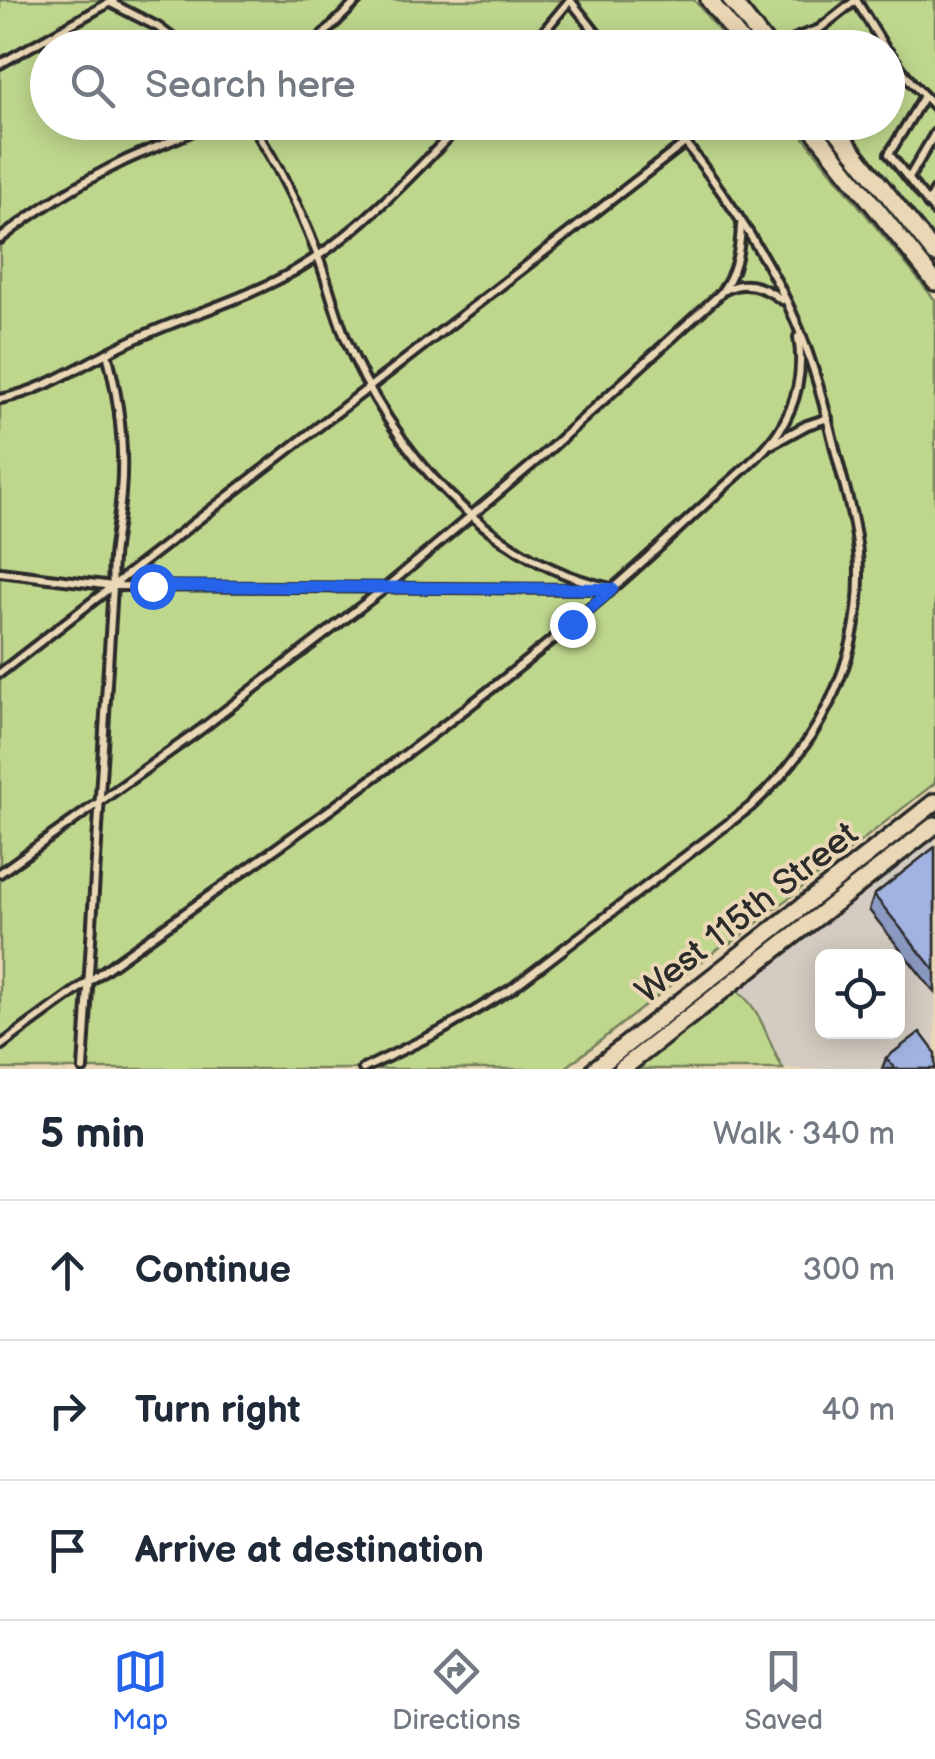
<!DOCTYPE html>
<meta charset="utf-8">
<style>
:root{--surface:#fff;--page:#f6f6f7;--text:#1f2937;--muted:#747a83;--line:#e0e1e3;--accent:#2563eb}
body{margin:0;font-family:"Balsamiq Sans",sans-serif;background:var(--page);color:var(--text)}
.controls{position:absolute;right:30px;bottom:30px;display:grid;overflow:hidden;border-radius:15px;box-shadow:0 5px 25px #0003}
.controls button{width:90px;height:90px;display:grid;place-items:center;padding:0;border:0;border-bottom:2px solid var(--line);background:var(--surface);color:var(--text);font:50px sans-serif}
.stop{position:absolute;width:30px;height:30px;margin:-22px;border:8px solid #2563eb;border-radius:50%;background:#fff}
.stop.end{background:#2563eb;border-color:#fff;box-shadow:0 2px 10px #0008}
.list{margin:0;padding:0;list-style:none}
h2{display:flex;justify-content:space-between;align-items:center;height:130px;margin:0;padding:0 40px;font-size:42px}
h2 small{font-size:32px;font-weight:400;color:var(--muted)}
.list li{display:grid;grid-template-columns:65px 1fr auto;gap:30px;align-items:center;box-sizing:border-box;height:140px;padding:0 40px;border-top:2px solid var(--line)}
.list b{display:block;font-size:38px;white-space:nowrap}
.list em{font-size:32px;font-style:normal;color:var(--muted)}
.icon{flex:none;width:55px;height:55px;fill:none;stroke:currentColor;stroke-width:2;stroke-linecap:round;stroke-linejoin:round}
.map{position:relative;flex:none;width:935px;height:1069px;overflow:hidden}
.search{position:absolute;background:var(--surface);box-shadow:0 5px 25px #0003;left:30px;right:30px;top:30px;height:110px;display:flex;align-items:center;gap:25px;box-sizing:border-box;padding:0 35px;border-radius:55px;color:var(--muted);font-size:38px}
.sheet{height:550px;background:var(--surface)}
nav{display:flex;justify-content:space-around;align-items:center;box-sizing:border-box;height:140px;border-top:2px solid var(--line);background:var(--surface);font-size:28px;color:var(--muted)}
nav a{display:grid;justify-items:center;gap:5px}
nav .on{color:var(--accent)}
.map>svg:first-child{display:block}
.built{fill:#d4ccc2;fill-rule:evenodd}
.green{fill:#bfd78d;stroke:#75815c;stroke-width:2.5}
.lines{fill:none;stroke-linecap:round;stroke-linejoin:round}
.service-casing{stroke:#2b2b2b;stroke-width:14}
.tertiary-casing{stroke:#2b2b2b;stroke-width:22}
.service{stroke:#ead7b5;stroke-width:6}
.tertiary{stroke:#ead7b5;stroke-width:15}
.wall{fill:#8b9ac2;stroke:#2b2b2b;stroke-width:2.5}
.building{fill:#a2b3e2;stroke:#2b2b2b;stroke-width:2.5}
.route{stroke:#2563eb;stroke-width:12}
.labels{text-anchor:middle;stroke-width:8;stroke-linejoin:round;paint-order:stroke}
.street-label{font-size:35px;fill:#2b2b2b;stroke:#ead7b5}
</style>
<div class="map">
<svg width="935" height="1069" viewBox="0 0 935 1069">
<rect width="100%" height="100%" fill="#ead7b5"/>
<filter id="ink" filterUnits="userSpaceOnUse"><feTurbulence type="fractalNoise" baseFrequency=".01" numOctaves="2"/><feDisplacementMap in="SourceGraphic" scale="20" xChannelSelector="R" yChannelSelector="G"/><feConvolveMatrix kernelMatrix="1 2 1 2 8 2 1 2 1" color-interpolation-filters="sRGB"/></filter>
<g filter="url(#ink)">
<!-- built -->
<path class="built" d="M935,834V1069H783L759,1015L736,990ZM822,956H898V1032H822Z"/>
<!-- green -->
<g class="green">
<path d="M0,0H694L732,47L48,48V122L792,123L935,300V783L730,944H724L564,1069H0Z"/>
<path d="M743,0H935V241L841,123L888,122V48L781,47Z"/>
<path d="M736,990C763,1009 767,1042 783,1069H635Z"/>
</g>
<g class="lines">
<defs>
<g id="service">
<path d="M570,0L608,48"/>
<path d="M111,3L158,27L186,48"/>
<path d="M310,48L358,0"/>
<path d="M530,48L570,0"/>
<path d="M783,48L800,36L817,30"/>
<path d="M806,48L818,30L856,0L885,48"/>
<path d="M888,51L912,83L935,107"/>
<path d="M0,64L114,0"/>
<path d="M924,96L889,154L935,212"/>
<path d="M250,122C276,162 299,206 316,251C327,279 334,309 345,337C391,449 488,562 611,588"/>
<path d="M909,178L935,133"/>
<path d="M930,205L928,204L935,191"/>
<path d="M0,239C39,208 81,182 126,160C155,147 184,136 213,122"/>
<path d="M725,290C745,279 765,287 782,300"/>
<path d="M0,399C48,390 89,360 133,340C187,315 244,300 296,270C359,233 412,175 463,122"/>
<path d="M772,444L807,425L828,418"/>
<path d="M0,572L113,586L596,589"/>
<path d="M0,673L685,143"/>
<path d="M0,873L200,730L385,588L541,457L720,294C736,274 740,250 741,225"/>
<path d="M0,1046C217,885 447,740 648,557C674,533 700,509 726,485C745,468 765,452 779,431C797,403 804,370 798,337"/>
<path d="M83,1069L113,586C110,554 119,524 121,493C125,445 119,399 107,353"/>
<path d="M363,1069L441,1031L511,989L750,807C817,747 860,664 859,573C859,532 846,492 836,453C825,408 814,364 796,322C766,251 717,182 669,122"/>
</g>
<g id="tertiary">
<path d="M709,0L747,48"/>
<path d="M731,0L769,48"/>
<path d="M807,122L935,282"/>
<path d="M830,122L935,254"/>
<path d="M595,1069L935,802"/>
<path d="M622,1069L935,825"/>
</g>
</defs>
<!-- service casing -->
<use href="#service" class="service-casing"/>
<!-- tertiary casing -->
<use href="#tertiary" class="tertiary-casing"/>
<!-- service -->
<use href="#service" class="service"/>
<!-- tertiary -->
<use href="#tertiary" class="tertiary"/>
</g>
<!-- wall -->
<g class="wall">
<path d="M935,847V993L869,910L874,895Z"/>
<path d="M886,1058L935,1069H882Z"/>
</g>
<!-- building -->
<g class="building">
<path d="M935,847V971L874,895Z"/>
<path d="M920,1032L935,1052V1069H895L886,1058Z"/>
</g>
</g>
<g class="lines" filter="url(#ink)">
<!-- route -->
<path class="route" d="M152,586L612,589L572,624"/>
</g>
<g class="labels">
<!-- street labels -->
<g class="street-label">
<text transform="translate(746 912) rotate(-38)" y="12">West 115th Street</text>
</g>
</g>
</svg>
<div class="controls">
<button><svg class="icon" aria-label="locate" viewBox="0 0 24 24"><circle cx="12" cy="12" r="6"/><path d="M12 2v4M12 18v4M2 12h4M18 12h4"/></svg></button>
</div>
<div class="stop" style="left:152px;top:586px"></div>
<div class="stop end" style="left:572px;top:624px"></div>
<div class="search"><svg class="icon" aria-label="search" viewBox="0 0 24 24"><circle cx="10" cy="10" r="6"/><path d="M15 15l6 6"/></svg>Search here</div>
</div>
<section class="sheet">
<h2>5 min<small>Walk · 340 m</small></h2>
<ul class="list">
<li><svg class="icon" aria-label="ahead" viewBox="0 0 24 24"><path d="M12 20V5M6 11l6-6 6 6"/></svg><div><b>Continue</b></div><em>300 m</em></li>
<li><svg class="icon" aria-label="right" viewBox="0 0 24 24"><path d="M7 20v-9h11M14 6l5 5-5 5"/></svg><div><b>Turn right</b></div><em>40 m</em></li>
<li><svg class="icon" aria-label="arrive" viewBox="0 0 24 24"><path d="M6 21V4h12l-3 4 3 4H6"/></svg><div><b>Arrive at destination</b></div></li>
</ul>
</section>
<nav>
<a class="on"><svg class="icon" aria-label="map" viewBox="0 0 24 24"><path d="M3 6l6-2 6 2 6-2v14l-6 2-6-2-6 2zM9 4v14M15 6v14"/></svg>Map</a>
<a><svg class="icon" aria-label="directions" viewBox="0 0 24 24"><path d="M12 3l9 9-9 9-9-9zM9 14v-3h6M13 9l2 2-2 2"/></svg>Directions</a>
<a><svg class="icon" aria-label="saved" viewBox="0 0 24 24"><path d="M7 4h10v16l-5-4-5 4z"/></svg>Saved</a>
</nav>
